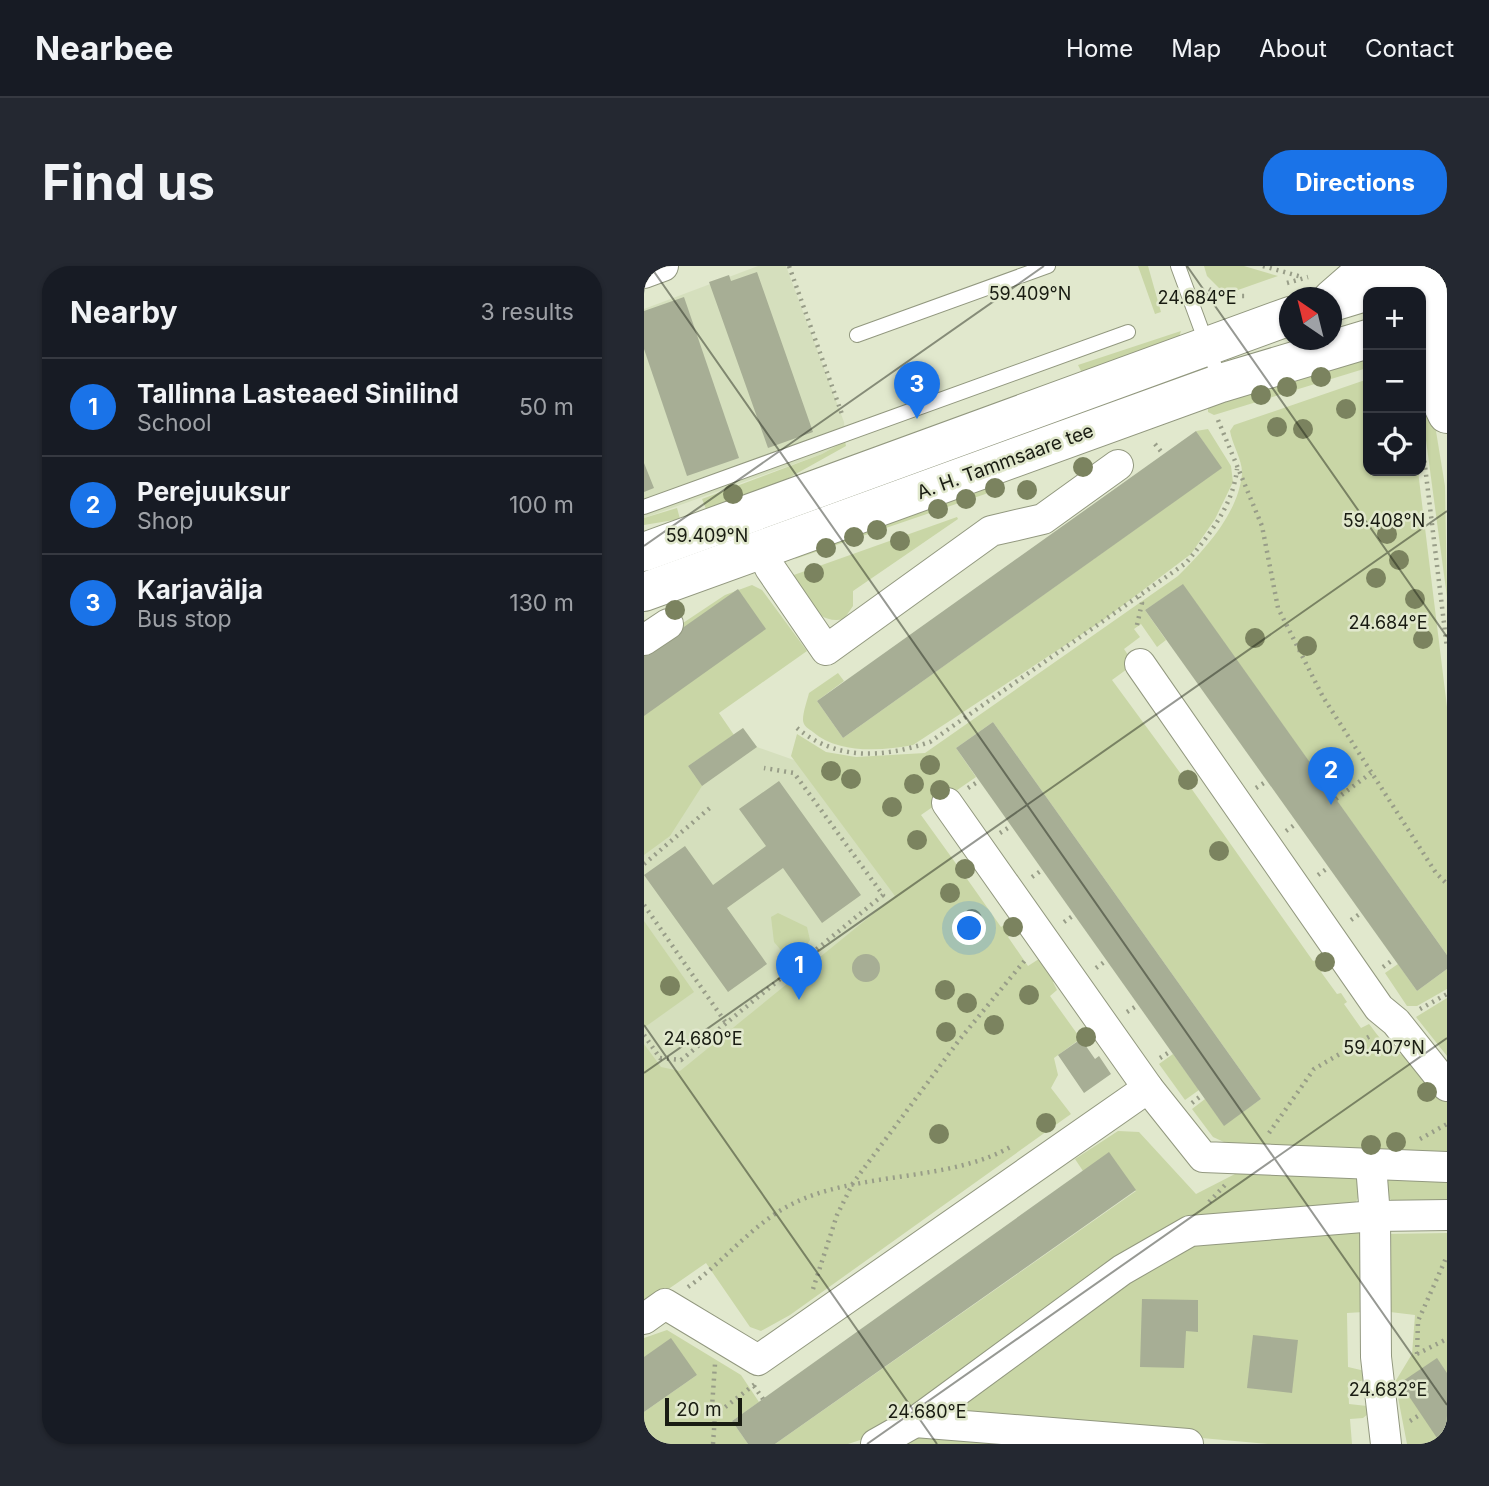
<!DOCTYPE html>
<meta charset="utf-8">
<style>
:root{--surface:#171b24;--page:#242831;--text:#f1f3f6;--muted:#9ea1a6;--line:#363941;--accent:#1a73e8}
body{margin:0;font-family:Inter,sans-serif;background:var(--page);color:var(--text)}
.controls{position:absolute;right:21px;top:21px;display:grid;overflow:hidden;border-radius:14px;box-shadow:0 2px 5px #0004}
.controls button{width:63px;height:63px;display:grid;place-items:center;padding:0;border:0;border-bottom:2px solid var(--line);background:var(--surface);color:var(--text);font:35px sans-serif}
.compass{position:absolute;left:635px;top:21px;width:63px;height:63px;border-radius:50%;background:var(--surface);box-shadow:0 2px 5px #0004;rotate:325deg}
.scale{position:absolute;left:21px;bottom:18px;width:77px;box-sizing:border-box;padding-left:7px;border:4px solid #191c12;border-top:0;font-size:19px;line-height:24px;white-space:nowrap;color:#191c12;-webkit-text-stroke:5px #e1e8cd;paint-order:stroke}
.you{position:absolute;left:326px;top:663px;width:24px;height:24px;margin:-18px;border:5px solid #fff;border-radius:50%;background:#1a73e8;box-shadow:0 0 0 10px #1a73e833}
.badge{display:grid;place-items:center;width:46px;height:46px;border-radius:50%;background:var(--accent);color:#fff;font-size:23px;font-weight:700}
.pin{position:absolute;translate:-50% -58px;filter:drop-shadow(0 2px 4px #0008)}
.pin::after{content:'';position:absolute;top:37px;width:24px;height:21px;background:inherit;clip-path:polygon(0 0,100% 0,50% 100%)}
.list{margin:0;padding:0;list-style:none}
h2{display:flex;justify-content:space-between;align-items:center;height:91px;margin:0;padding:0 28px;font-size:30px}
h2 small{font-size:23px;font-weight:400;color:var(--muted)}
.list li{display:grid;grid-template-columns:46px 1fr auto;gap:21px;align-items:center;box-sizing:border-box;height:98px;padding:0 28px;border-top:2px solid var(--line)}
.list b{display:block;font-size:26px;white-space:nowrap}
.list p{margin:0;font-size:23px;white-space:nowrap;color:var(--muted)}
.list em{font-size:23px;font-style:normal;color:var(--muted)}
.icon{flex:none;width:38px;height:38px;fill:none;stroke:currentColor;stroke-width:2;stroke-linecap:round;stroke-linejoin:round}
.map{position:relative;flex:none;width:803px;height:1178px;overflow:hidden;border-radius:28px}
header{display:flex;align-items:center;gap:42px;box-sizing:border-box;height:98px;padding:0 35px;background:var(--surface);border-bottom:2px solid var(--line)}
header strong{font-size:33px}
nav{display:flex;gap:38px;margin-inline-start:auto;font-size:24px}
.intro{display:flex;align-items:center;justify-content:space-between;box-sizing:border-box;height:168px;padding:0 42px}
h1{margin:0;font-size:49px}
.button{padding:18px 32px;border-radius:28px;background:var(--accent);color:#fff;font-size:24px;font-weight:700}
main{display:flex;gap:42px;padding:0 42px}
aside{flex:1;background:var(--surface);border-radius:28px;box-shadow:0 2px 5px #0004}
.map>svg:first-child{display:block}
.built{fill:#d5dfbd}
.green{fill:#c9d6a6}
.building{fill:#a7ae95}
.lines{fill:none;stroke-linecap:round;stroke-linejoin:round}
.lane-casing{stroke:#92987f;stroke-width:16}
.street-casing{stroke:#92987f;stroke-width:32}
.secondary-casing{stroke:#92987f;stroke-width:40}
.primary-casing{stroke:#92987f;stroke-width:40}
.path{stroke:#989d88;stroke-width:4.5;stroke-dasharray:2 5;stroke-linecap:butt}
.lane{stroke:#fff;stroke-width:14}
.street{stroke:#fff;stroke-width:30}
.secondary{stroke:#fff;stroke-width:38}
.primary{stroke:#fff;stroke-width:38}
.tree{fill:#7b835f}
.ticks{fill:none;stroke:#191c12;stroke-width:2;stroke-opacity:0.45}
.labels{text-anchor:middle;stroke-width:5;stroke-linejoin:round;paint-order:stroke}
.street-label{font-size:19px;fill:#191c12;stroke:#e1e8cd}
.ticks-label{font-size:18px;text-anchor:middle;fill:#191c12;stroke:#e1e8cd;stroke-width:5;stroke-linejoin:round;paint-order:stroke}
</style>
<header>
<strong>Nearbee</strong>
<nav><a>Home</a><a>Map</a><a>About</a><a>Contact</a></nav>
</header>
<div class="intro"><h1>Find us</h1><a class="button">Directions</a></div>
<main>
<aside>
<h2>Nearby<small>3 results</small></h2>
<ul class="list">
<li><span class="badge">1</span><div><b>Tallinna Lasteaed Sinilind</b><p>School</p></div><em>50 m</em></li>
<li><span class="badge">2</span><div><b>Perejuuksur</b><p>Shop</p></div><em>100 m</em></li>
<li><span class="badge">3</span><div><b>Karjavälja</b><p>Bus stop</p></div><em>130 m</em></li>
</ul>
</aside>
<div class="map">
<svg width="803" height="1178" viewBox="0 0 803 1178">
<rect width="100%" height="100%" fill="#e1e8cd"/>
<!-- built -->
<g class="built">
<path d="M114,0H142L200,156L201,175L178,188L0,252V43Z"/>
<path d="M99,462L113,481L246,528L287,587L0,960V560L57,520L44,500Z"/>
</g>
<!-- green -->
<g class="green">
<path d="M494,0H504L517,46L511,48Z"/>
<path d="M560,0H600L634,10L594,24L576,23L563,10Z"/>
<path d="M537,65L535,71L438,107L434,99Z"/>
<path d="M724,95L723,102L570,149L564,146V139L704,97Z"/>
<path d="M724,113V205H774L803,441V689L539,319L501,344L522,374L513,381L497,358L490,363L496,371L480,383L490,398L468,414L537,508L544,503L554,517L547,522L669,695L689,689L687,699L677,706L693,728L697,727L703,736L700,738L717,762L725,758C735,770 744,787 760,789L803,834V887L582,877L569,871L548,843L561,833L580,859L617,833L349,456L312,482L332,511L277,549L313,599L322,593L328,603L321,610L357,661L369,652L376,662L364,671L384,700L401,689L416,711L409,716L413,724L406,730L434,769L442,763L449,772L440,778L436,773L410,792L414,809L407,822L427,848L146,1049L117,1065L106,1061L62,997L0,1040V778L17,801L36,805L251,630L147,490L153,468L182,486L212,491L281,487L534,310C561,283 594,248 598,208C599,195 588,178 586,165L590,159Z"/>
<path d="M777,137L790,153L801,220L803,331Z"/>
<path d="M564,163L587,200L589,216L571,253L547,288L458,355L269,479C238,485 194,488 169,466C165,463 159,460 159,454C159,446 163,435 165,427L194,407L200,415L173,435L199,472L577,202L552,165Z"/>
<path d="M201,175L202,180L141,214L62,243L58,233L178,188Z"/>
<path d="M350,215L356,223L151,293L154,289Z"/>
<path d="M33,242L36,253L0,259V252Z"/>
<path d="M313,251L314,253L209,325V340L200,353C172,360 160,329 147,310Z"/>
<path d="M108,319L118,324L163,385L75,447L90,469L44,500L58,520L26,570L0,589V383L81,329Z"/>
<path d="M134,647L163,661L166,674L156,690H142L130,676L127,651Z"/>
<path d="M0,655L50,726L1,761L0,760Z"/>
<path d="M754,698L773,725L803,703V723L773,740H763L741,707Z"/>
<path d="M803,732V790L772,751Z"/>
<path d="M529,788L555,824L541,834L515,798Z"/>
<path d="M474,865L495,866L552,928L591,908L608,904L709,908C715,917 719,929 710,938L554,955L235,1168L204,1178H131L492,925L439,905L431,893Z"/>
<path d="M746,911H803V935L749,936L743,930V915Z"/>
<path d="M718,961L720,1046L703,1047L704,1101L721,1105L722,1114L704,1117L705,1138L723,1140L724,1148L719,1152L706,1153L708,1178H624L314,1150L310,1142L485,1010L556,975Z"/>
<path d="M803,967V1178H763L751,1116L768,1088L771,1049L746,1046L741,968Z"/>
<path d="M23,1064L97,1109L115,1136L88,1155L104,1178H0V1146L53,1109L0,1091V1072Z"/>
<path d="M270,1164L461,1178H254Z"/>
</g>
<!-- building -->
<g class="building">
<path d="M113,6L169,166L124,182L65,16L85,9L87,15Z"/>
<path d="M40,31L95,192L43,210L0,83V45Z"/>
<path d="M552,165L578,202L199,472L173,435Z"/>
<path d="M0,197L10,222L0,226Z"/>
<path d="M539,318L803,689V703L773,725L501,344Z"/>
<path d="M94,323L122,363L0,450V389Z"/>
<path d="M349,456L617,833L580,860L312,482Z"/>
<path d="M99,462L113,481L58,520L44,500Z"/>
<path d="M135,515L217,629L178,657L139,602L83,642L123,698L84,726L0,609L41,580L69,619L122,580L95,543Z"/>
<circle cx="222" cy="702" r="14"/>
<path d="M437,773L451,793L455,790L467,808L440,827L414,789Z"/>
<path d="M465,886L492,924L131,1178H104L88,1155Z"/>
<path d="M498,1033L554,1034V1066L542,1065L540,1102L496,1101Z"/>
<path d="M609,1069L654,1074L648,1127L603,1122Z"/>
<path d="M27,1072L53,1109L0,1146V1091Z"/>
<path d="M793,1092L803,1107V1178H797L756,1117Z"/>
</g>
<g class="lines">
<defs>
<g id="lane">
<path d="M534,0L577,117"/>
<path d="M213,69L404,0"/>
<path d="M0,241L484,66"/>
</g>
<g id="street">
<path d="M0,7L19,0"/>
<path d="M117,283L126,302L182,384L347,265L399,253L474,199"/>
<path d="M0,374L24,358"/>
<path d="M496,398L735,742L752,756L803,820"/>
<path d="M303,537L504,822L559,891L803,901"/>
<path d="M727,899L731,950L732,1091L742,1178"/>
<path d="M0,1053L21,1038L114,1094L504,822"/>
<path d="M271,1156L544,1178"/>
<path d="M232,1178L271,1156L478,1004L546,965L731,950L803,949"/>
</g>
<g id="secondary">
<path d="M790,0L803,116"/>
<path d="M688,33L726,0"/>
<path d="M777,109L791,123L803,148"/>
</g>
<g id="primary">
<path d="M688,36L803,1"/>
<path d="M777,58L803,50"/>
<path d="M0,286L646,50"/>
<path d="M0,326L577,117L724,73"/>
</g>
</defs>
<!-- lane casing -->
<use href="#lane" class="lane-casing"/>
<!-- street casing -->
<use href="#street" class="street-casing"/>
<!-- secondary casing -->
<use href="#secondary" class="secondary-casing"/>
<!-- primary casing -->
<use href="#primary" class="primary-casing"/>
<!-- path -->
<g class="path">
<path d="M145,0L199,151"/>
<path d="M619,0L658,11"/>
<path d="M643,17L664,11"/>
<path d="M565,23L577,30H601"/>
<path d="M574,154L618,260L634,342L679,431L792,607L803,618"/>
<path d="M777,167L803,382"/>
<path d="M511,178L519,188"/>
<path d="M493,359L498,337L495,331"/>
<path d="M153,462C193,495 238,492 286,476L542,297C565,269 589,240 593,203"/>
<path d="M324,522L335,515"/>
<path d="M612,522L623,515"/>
<path d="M692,533L727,507"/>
<path d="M642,565L653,557"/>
<path d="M356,567L367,560"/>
<path d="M0,598L67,541"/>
<path d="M674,609L685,601"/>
<path d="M388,611L398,604"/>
<path d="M0,639L82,757"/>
<path d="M707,654L717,647"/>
<path d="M420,656L430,649"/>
<path d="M739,701L750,693"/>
<path d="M452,702L463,694"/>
<path d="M776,743L803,728"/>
<path d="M483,746L494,739"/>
<path d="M0,769L16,792L37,794L239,629L150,507L120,502"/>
<path d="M516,792L527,785"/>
<path d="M548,837L558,829"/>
<path d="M625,867L670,803L728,769"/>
<path d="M776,873L803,858"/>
<path d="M565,936L581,919"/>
<path d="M44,1021C80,996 110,956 150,937C216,905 307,916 368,880"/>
<path d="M169,1023L193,949L209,917L316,773L382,693"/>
<path d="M773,1088L774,1055L803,990"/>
<path d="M773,1088L803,1073"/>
<path d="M110,1120L119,1133"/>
<path d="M71,1149L68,1141L71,1098"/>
<path d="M766,1155L777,1148"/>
<path d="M69,1178L71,1149L111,1118"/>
</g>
<!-- lane -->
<use href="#lane" class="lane"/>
<!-- street -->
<use href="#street" class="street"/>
<!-- secondary -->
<use href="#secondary" class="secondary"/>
<!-- primary -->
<use href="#primary" class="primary"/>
</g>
<!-- trees -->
<g class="tree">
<circle cx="677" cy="111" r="10"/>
<circle cx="643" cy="121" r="10"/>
<circle cx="617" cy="129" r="10"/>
<circle cx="702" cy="143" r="10"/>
<circle cx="633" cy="161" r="10"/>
<circle cx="659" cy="163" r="10"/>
<circle cx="439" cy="201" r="10"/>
<circle cx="351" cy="222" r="10"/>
<circle cx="383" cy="224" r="10"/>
<circle cx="89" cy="228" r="10"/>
<circle cx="322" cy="233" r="10"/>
<circle cx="294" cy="243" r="10"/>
<circle cx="233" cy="264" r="10"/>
<circle cx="743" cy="268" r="10"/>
<circle cx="210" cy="271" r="10"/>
<circle cx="256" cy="275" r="10"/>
<circle cx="182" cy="282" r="10"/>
<circle cx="755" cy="294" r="10"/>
<circle cx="170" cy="307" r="10"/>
<circle cx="732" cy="312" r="10"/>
<circle cx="771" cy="333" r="10"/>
<circle cx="31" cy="344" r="10"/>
<circle cx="611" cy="372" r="10"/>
<circle cx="779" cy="373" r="10"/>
<circle cx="663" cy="380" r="10"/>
<circle cx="286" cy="499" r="10"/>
<circle cx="187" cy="505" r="10"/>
<circle cx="207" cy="513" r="10"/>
<circle cx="544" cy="514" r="10"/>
<circle cx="270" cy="518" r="10"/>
<circle cx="296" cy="524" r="10"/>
<circle cx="248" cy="541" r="10"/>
<circle cx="273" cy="574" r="10"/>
<circle cx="575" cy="585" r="10"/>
<circle cx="321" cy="603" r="10"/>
<circle cx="306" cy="627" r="10"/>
<circle cx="328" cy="653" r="10"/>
<circle cx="369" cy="661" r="10"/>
<circle cx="681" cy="696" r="10"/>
<circle cx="26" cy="720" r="10"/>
<circle cx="301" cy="724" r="10"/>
<circle cx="385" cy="729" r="10"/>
<circle cx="323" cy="737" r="10"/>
<circle cx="350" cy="759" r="10"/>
<circle cx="302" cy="766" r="10"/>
<circle cx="442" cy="771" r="10"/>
<circle cx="783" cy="826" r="10"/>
<circle cx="402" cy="857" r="10"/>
<circle cx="295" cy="868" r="10"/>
<circle cx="752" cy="876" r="10"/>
<circle cx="727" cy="879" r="10"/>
</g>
<!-- ticks -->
<path class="ticks" d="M6,0L803,1139M543,0L803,371M0,280L400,0M0,759L293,1178M0,807L803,245M223,1178L803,772"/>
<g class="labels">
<!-- street labels -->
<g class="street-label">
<text transform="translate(361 195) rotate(-20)" y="7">A. H. Tammsaare tee</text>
</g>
</g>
<g class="ticks-label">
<text x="386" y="34">59.409°N</text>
<text x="553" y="38">24.684°E</text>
<text x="740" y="261">59.408°N</text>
<text x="63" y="276">59.409°N</text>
<text x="744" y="363">24.684°E</text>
<text x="59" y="779">24.680°E</text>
<text x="740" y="788">59.407°N</text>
<text x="744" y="1130">24.682°E</text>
<text x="283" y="1152">24.680°E</text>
</g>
</svg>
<div class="controls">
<button>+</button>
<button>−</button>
<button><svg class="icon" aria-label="locate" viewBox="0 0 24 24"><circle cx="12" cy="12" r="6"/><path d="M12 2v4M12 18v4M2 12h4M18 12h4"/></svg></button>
</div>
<svg class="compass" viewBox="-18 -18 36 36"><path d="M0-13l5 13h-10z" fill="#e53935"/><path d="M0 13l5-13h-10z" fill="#9ea1a6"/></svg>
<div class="scale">20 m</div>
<div class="you"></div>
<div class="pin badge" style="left:155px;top:734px">1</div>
<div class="pin badge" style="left:687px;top:539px">2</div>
<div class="pin badge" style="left:273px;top:153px">3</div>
</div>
</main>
